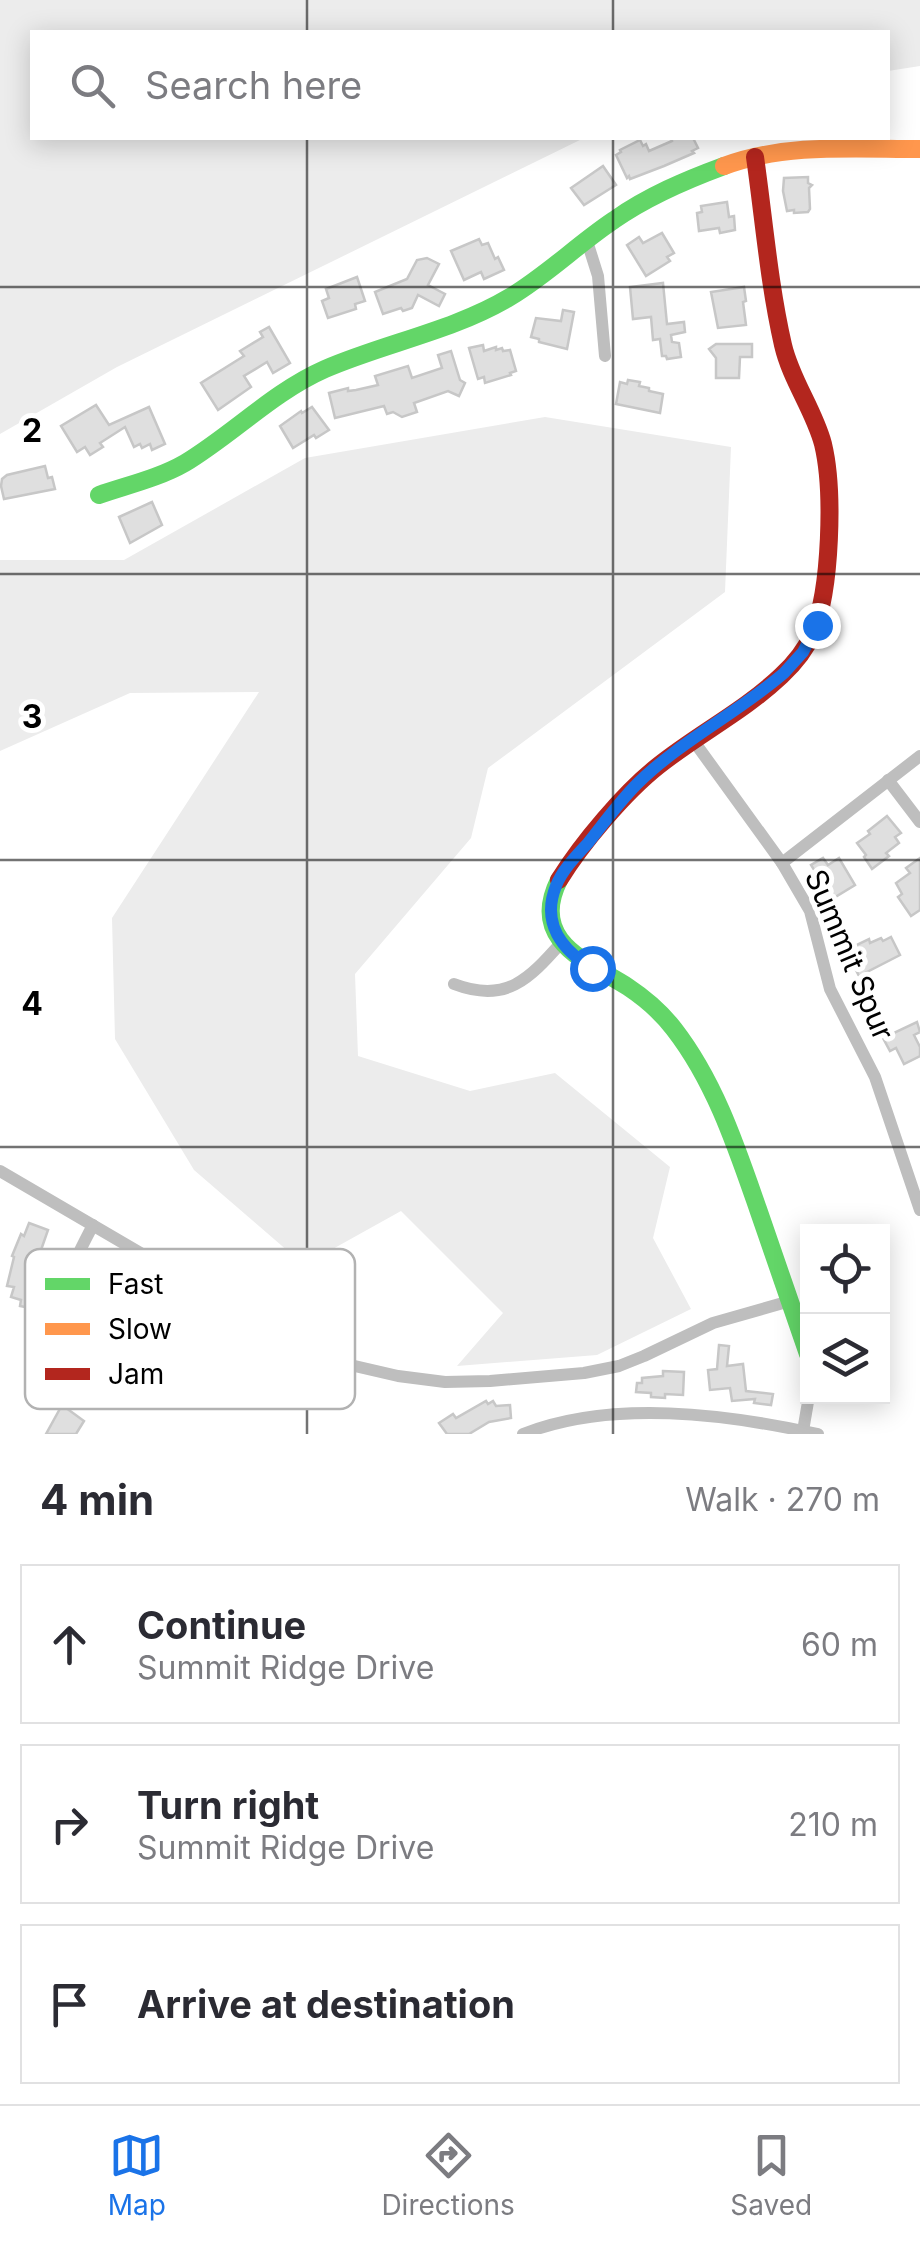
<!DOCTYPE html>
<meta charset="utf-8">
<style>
:root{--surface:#fff;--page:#f2f2f3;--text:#2b2b33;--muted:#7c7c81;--line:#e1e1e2;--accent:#1a73e8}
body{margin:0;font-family:Inter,sans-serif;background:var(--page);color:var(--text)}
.controls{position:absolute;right:30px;bottom:30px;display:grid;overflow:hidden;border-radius:0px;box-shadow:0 5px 25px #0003}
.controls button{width:90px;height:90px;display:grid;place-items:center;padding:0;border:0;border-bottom:2px solid var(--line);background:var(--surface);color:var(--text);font:50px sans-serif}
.stop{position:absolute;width:30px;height:30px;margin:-22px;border:8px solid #1a73e8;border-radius:50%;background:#fff}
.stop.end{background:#1a73e8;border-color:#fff;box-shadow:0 2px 10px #0008}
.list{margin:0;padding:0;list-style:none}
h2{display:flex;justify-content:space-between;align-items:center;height:130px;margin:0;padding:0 40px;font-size:42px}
h2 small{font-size:32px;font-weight:400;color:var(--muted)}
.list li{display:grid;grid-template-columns:65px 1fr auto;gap:30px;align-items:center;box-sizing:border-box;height:160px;margin:0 20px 20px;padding:0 20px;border:2px solid var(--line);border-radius:0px}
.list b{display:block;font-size:38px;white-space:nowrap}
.list p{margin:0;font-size:32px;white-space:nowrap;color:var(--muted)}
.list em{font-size:32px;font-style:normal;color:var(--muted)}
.icon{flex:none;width:55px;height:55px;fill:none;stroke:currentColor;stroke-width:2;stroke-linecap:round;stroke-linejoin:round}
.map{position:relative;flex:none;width:920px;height:1434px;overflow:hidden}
.search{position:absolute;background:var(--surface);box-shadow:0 5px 25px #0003;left:30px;right:30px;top:30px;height:110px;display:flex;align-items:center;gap:25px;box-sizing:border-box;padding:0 35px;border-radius:0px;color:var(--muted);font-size:38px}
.sheet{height:670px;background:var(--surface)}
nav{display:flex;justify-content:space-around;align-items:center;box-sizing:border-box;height:140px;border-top:2px solid var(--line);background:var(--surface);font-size:28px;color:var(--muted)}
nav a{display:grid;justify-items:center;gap:5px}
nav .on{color:var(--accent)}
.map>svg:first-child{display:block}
.green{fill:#ececec}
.building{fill:#dfdfdf;stroke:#c7c7c7;stroke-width:2.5}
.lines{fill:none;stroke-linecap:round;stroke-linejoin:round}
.street{stroke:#bebebe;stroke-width:12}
.fast{stroke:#63d668;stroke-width:18}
.slow{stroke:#ff974d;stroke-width:18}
.jam{stroke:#b3261e;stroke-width:18}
.route{stroke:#1a73e8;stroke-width:12}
.grid{fill:none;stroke:#000;stroke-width:2.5;stroke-opacity:0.55}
.labels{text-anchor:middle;stroke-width:10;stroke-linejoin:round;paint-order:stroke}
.street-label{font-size:30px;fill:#000;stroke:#fff}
.key{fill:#fff;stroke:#b2b2b2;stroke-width:2.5}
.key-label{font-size:28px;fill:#000}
.grid-label{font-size:32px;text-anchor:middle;font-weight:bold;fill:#000;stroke:#fff;stroke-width:10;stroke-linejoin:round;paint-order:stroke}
</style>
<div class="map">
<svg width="920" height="1434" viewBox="0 0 920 1434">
<rect width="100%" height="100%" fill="#fff"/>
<!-- green -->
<g class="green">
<path d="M0,0H920V66L888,71V32H32V138H584L117,367L0,434Z"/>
<path d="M545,417L731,447L725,592L488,768L471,838L355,974L358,1056L470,1091L555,1073L670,1167L653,1238L691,1309L597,1355L457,1366L503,1313L401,1211L304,1265L194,1170L115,1039L112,918L259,692L130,693L0,751V560H124L305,458Z"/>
</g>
<!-- building -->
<g class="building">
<path d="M671,138H693L698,148L692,151L694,153L664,166L630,179L629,176L627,178L616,155L621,152L620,150L640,140L643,146L646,144L649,151L672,141Z"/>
<path d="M603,166L616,185L584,205L571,188Z"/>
<path d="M808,177V183L812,185L809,188L810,209L808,212L794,213V210L787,211L783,191L784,178Z"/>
<path d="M727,202L729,217L734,216L735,230L720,233L719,228L699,231L697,213L702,212L701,206Z"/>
<path d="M662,233L674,253L667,257L670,261L646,276L627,245L639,237L643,243Z"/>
<path d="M479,239L482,245L488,243L495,259L498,257L504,270L484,279L481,272L464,280L451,251Z"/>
<path d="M427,258L439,264L428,285L445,294L439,306L418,295L412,308L403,311L401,308L383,314L375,292L407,279L417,260Z"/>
<path d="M357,277L365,301L355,304L356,309L328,318L322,301L329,298L326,289Z"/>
<path d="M663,283L667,324L684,322L685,332L671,335L672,342L679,343L681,357L667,359L666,356H662L660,339L653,340L651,317L633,319L630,287Z"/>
<path d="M744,287L746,301L743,302L746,325L718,328L711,292Z"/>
<path d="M563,310L574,312L567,349L539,342V339L531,337L536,318L561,321Z"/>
<path d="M269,327L290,363L273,373L267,362L244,376L251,387L218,410L201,383L244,356L240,351L263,337L260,332Z"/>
<path d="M716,344H752V357H740L739,378H716V358L709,349Z"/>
<path d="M483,345L484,351L496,347V350L502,348L503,351L510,350L516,371L510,373L511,375L485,383L484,377L478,379L469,348Z"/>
<path d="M451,351L460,380L465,383L459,396L448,391L414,403L417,412L402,417L393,412L387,414L384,406L335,418L329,393L348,388V391L356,390L378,385L375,376L408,366L412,378L442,368L438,355Z"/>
<path d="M628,380L640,382L639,386L649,388V391L663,394L660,413L616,404L620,382L627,384Z"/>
<path d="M96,405L109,425L149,407L165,444L152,450L150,444L142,448L140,444L134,447L125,427L100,443L103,447L90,455L85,447L77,452L61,426Z"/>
<path d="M312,407L329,430L316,438L314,435L293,448L280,426L301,411L302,413Z"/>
<path d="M45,466L48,478L52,477L55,489L4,499L1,486L2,479L7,475Z"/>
<path d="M152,502L162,525L130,543L119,517Z"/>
<path d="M887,816L901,833L895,837L899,843L886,853L889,856L872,869L864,857L866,855L857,843L870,834L868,831Z"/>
<path d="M823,858L828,865L839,858L855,885L832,899L811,865Z"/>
<path d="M920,858V910L911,916L898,897L902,894L896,883L910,873L906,868Z"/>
<path d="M891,937L900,955L859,976L846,950L869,939L870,943L881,938L883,941Z"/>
<path d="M917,1022L920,1032L914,1035L920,1047V1056L904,1064L896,1048L890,1051L883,1038Z"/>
<path d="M29,1223L48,1230L41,1250L55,1255L49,1270L45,1269L35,1309L20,1306L21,1300L11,1297L14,1287L7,1286L14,1257L12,1256L21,1234L24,1236Z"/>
<path d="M719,1345L729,1346L727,1366L743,1364L746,1391L773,1394L771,1405L754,1403L755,1399L732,1401L730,1388L710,1390L708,1370L717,1369Z"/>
<path d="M663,1371L684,1372L683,1395L665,1394V1398L651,1397V1393L636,1392L637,1383H642V1378L663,1376Z"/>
<path d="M486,1401L488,1404L493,1401L496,1406L510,1405L511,1418L489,1422L469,1434H447L439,1423L453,1414L456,1418Z"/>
<path d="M62,1405L84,1421L76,1434H46Z"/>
</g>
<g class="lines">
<!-- street -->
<g class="street">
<path d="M587,241L598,276L605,356"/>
<path d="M693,740L782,863L810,911L830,989L875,1077L920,1210"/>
<path d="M888,780L920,822"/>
<path d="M782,863L920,756"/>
<path d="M454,984C506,1004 529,979 561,943"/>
<path d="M0,1171L142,1254L264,1332L305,1351L346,1364L398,1376L445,1382L490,1381L584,1373L619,1366L644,1356L713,1323L790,1301"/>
<path d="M81,1347C45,1312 74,1262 93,1225"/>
<path d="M803,1431L809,1396"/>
<path d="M523,1434C612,1399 726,1414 818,1434"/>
</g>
<!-- fast -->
<g class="fast">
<path d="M99,495C128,485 159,478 185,463C233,434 273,392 325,369C385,343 453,331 510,297C547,275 578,244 614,220C648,196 686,180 724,166"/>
<path d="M559,880C528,942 589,962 628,987C646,999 661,1012 674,1029C715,1082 736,1146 758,1209C775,1257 791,1306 808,1354"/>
</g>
<!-- slow -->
<path class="slow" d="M724,166C785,143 855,149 920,149"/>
<!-- jam -->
<path class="jam" d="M559,880C582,843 624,793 658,766C698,734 744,711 781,676C794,664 806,649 813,633C831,589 834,490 823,444C814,410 791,380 783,345C769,284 764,220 755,157"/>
</g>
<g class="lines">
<!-- route -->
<path class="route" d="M592,968C562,950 541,923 556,886C562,870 577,855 588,843C604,823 619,802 637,784C679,742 739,712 784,673L803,652L817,625"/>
</g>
<!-- grid -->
<path class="grid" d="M307,0V32M613,0V32M307,138V1434M613,138V1434M0,287H920M0,574H920M0,860H920M0,1147H920"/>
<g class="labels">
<!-- street labels -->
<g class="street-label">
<text transform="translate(849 955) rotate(67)" y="10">Summit Spur</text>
</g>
</g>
<!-- legend -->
<rect x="25" y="1249" width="330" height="160" rx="15" class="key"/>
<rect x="45" y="1278" width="45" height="12" fill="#63d668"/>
<rect x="45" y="1323" width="45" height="12" fill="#ff974d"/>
<rect x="45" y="1368" width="45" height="12" fill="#b3261e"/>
<g class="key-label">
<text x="108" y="1294">Fast</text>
<text x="108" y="1339">Slow</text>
<text x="108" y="1384">Jam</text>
</g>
<g class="grid-label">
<text x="32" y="442">2</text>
<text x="32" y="728">3</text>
<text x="32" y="1015">4</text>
</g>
</svg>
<div class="controls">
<button><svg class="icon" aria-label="locate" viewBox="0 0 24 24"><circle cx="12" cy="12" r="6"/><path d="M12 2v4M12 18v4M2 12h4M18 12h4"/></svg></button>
<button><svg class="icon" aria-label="layers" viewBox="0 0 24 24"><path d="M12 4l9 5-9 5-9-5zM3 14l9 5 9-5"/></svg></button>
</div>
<div class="stop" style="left:592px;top:968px"></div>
<div class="stop end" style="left:817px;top:625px"></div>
<div class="search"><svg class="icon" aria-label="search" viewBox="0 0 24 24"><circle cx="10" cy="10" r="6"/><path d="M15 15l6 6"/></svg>Search here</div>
</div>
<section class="sheet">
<h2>4 min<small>Walk · 270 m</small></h2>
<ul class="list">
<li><svg class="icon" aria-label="ahead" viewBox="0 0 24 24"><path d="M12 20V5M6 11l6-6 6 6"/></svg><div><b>Continue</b><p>Summit Ridge Drive</p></div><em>60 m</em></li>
<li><svg class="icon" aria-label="right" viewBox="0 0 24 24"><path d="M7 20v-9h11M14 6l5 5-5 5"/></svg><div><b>Turn right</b><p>Summit Ridge Drive</p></div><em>210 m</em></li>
<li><svg class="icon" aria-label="arrive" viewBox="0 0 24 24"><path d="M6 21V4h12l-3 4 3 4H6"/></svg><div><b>Arrive at destination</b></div></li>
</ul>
</section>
<nav>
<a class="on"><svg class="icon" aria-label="map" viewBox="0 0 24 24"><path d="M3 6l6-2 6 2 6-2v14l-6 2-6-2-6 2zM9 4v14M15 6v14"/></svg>Map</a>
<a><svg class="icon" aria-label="directions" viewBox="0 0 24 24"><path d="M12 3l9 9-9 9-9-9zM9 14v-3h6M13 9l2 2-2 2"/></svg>Directions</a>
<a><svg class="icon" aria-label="saved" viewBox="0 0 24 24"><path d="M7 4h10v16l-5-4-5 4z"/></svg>Saved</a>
</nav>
